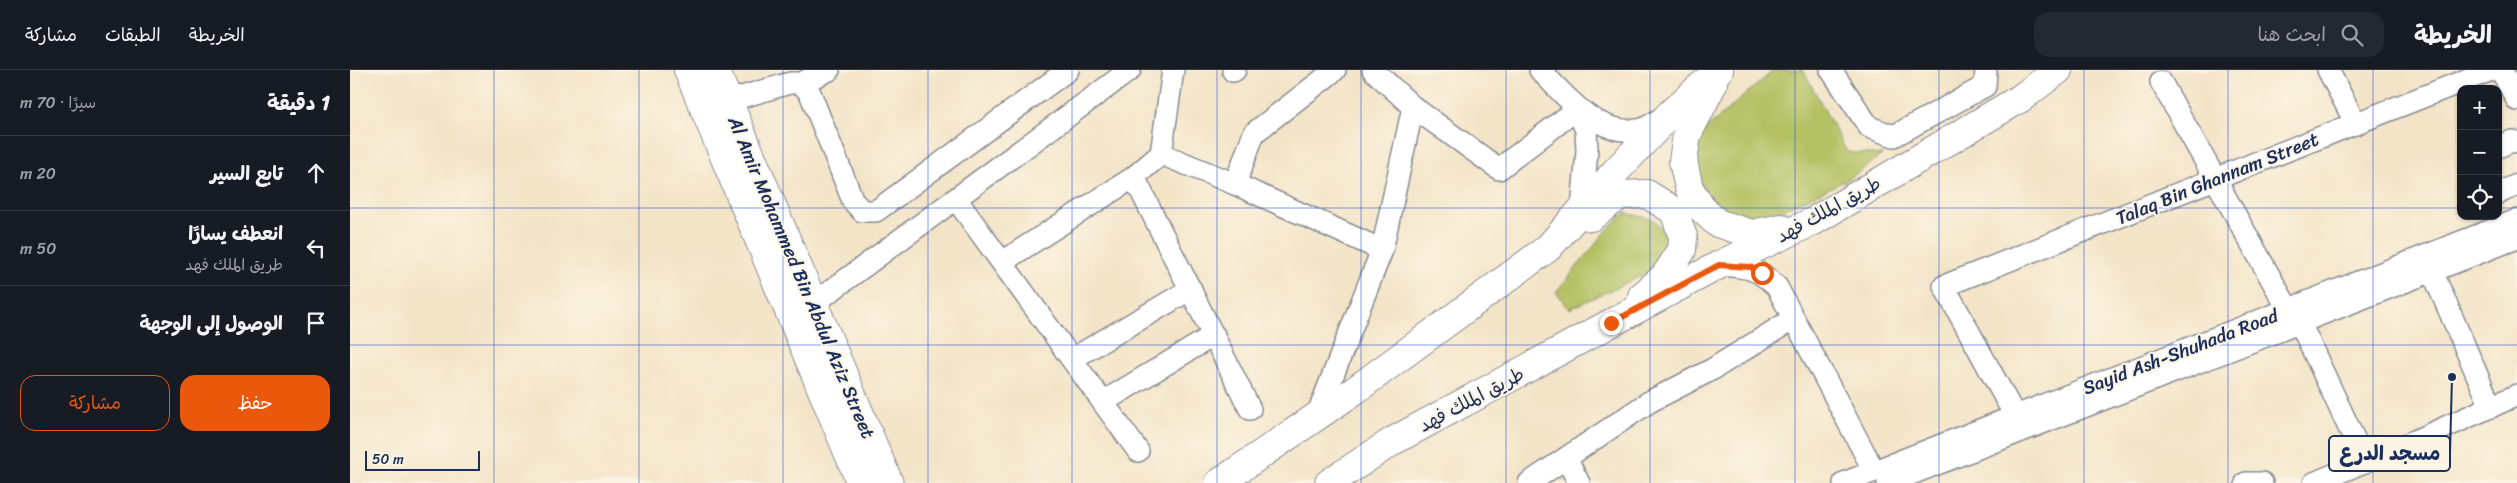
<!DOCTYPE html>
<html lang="ar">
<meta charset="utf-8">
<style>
:root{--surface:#171b24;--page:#242831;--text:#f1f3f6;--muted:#9ea1a6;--line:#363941;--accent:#ea580c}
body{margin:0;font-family:Sriracha,"Playpen Sans Arabic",sans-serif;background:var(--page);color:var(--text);direction:rtl}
.controls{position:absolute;right:15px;top:15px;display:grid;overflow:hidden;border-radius:10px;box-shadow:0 1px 4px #0004}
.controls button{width:45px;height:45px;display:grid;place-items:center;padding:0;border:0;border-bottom:1px solid var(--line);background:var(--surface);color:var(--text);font:25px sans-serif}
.scale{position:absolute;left:15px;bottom:12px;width:115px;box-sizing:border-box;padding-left:5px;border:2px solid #1b2f5e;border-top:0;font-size:14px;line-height:18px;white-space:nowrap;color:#1b2f5e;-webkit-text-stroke:4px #fcf5e5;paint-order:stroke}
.stop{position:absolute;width:15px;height:15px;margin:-11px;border:4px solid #ea580c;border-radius:50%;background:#fff}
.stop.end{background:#ea580c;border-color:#fff;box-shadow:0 1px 5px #0008}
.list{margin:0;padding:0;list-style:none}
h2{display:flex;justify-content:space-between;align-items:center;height:65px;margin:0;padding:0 20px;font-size:21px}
h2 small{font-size:16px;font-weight:400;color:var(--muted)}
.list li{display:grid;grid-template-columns:32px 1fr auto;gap:15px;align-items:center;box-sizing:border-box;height:75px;padding:0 20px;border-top:1px solid var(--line)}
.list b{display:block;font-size:19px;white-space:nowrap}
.list p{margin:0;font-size:16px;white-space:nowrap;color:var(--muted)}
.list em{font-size:16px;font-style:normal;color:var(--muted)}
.actions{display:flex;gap:10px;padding:15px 20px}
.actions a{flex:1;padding:11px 0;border:1px solid var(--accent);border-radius:15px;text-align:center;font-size:18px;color:var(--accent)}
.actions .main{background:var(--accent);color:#fff}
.icon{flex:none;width:28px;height:28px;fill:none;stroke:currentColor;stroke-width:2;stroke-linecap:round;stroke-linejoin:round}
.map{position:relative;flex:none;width:2167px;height:413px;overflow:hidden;direction:ltr}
header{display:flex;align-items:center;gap:30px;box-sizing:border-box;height:70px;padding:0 25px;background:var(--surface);border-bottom:1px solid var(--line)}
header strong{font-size:24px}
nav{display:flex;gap:28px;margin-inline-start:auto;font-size:18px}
.search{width:350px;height:45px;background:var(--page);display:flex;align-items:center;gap:12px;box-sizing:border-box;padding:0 18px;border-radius:15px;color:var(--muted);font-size:19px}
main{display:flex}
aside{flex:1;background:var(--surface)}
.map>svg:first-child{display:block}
.green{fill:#b4c163;stroke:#687860}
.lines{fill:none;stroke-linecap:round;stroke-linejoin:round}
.minor-casing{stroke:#878a92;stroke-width:24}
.major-casing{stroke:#878a92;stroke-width:30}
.minor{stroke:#fff;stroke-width:21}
.major{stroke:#fff;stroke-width:28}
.route{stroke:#ea580c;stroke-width:6}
.grid{fill:none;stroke:#1d4ed8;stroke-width:1;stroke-opacity:0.55}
.labels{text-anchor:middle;stroke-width:4;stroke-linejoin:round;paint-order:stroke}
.street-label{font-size:19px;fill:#1b2f5e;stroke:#fcf5e5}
.leader{fill:none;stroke:#1b2f5e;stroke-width:2}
.callout-dot{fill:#1b2f5e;stroke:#fcf5e5;stroke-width:2}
.callout{fill:#fcf5e5;stroke:#1b2f5e;stroke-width:2}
.callout-label{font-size:20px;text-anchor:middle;font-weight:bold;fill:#1b2f5e}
</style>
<header>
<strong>الخريطة</strong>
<div class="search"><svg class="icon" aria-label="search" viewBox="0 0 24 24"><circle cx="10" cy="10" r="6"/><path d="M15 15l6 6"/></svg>ابحث هنا</div>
<nav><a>الخريطة</a><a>الطبقات</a><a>مشاركة</a></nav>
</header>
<main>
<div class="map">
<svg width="2167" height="413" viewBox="0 0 2167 413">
<rect width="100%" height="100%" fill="#fcf5e5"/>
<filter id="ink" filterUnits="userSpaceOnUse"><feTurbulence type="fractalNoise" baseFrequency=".02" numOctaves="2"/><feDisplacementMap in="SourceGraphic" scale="10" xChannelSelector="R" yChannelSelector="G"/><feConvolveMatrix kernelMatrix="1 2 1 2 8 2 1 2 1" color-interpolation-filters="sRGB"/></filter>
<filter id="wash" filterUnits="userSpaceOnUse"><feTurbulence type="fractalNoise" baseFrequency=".0096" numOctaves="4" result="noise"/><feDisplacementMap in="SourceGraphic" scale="20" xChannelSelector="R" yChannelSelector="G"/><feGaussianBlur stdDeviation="1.12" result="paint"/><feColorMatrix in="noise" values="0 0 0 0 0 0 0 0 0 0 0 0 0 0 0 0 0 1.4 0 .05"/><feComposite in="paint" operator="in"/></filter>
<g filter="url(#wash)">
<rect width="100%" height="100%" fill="#f3e4c7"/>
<!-- green -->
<g class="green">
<path d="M1424,0H1453L1497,82L1532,85L1499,109L1408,151L1394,148L1363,130L1350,113L1345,84L1352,62Z"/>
<path d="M1275,143L1303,149L1317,166L1312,187L1300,202L1219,239L1206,222L1259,158Z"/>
</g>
</g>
<g filter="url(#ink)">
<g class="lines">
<defs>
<g id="minor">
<path d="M1023,0L1063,37L1149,99L1227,39"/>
<path d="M1190,0C1216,27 1246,65 1288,60C1296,59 1305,52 1312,48"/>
<path d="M1481,0L1519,57L1544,66L1635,16L1636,0"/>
<path d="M1978,0L2006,54"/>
<path d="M2151,0L2167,30"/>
<path d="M883,1L885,0"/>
<path d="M1811,12L1938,239"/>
<path d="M451,13L479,0"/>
<path d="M378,31L440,13H451L460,23L503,131L512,141H526L718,0"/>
<path d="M1227,39L1236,60L1237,80L1232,140"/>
<path d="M2148,77L2162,71L2167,72"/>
<path d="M811,84L823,0"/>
<path d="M784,107L900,339"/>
<path d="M885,114L904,63L985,0"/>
<path d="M2148,123L2167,115"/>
<path d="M606,129L788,381"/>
<path d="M652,192L784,107L811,84L885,114L1032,180"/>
<path d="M1370,195C1398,197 1406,197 1427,217L1524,401"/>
<path d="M2082,201L2141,337"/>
<path d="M463,234L780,0"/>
<path d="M1950,253L2015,392"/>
<path d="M722,289L841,219"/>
<path d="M753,332L864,265"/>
<path d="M967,346L1032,180L1063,37"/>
<path d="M1665,346L1594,216L2141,0"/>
<path d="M1216,388L1229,413"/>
<path d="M1179,413L1299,332L1363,299L1443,249"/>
<path d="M1494,413L2167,150"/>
<path d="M1538,413L2167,168"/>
<path d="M1896,413H1912"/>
<path d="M1964,413L2069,369L2167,325"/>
</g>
<g id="major">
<path d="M338,0L511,413"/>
<path d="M365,0L539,413"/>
<path d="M1363,14L1337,65L1333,91L1339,118L1352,139L1367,153L1402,164L1431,158"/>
<path d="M1241,147L1270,125L1297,124L1324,141L1333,167L1332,180L1315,206L1292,226"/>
<path d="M869,413L1004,321L1198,178L1265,102L1321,43L1369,0"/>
<path d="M979,413L1043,371L1261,253L1369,195L1462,152L1671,28L1708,0"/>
</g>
</defs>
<!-- minor casing -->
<use href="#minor" class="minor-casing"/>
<!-- major casing -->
<use href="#major" class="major-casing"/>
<!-- minor -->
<use href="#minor" class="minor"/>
<!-- major -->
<use href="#major" class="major"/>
</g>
</g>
<g class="lines" filter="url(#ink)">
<!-- route -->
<path class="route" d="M1261,253L1369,195L1400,197L1412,203"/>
</g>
<!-- grid -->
<path class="grid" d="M144,0V413M289,0V413M433,0V413M578,0V413M722,0V413M867,0V413M1011,0V413M1156,0V413M1300,0V413M1445,0V413M1589,0V413M1734,0V413M1878,0V413M2023,0V413M0,138H2111M2148,138H2167M0,275H2167"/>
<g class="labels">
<!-- street labels -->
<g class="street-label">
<text transform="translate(1867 108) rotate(-22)" y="7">Talaq Bin Ghannam Street</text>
<text transform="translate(1478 139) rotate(-29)" y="7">طريق الملك فهد</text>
<text transform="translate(452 207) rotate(67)" y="7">Al Amir Mohammed Bin Abdul Aziz Street</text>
<text transform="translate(1830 281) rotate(-21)" y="7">Sayid Ash-Shuhada Road</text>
<text transform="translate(1121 329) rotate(-28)" y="7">طريق الملك فهد</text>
</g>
</g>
<!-- callouts -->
<path class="leader" d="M2102 307L2100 383"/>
<circle class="callout-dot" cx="2102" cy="307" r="5"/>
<rect class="callout" x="1979" y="366" width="121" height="35" rx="5"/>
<g class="callout-label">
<text x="2040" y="390">مسجد الدرع</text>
</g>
</svg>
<div class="controls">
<button>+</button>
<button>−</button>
<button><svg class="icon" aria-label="locate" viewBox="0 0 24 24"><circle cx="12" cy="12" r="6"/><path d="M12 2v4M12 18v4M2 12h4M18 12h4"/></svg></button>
</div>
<div class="scale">50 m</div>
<div class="stop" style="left:1412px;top:203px"></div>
<div class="stop end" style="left:1261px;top:253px"></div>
</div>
<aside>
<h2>1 دقيقة<small>سيرًا · 70 m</small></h2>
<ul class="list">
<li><svg class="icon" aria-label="ahead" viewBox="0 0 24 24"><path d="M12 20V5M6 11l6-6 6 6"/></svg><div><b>تابع السير</b></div><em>20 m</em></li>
<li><svg class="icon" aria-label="left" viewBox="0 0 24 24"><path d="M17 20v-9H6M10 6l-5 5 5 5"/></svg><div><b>انعطف يسارًا</b><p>طريق الملك فهد</p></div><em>50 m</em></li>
<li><svg class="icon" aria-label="arrive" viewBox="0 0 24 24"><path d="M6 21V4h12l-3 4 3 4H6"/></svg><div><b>الوصول إلى الوجهة</b></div></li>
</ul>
<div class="actions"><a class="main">حفظ</a><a>مشاركة</a></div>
</aside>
</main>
